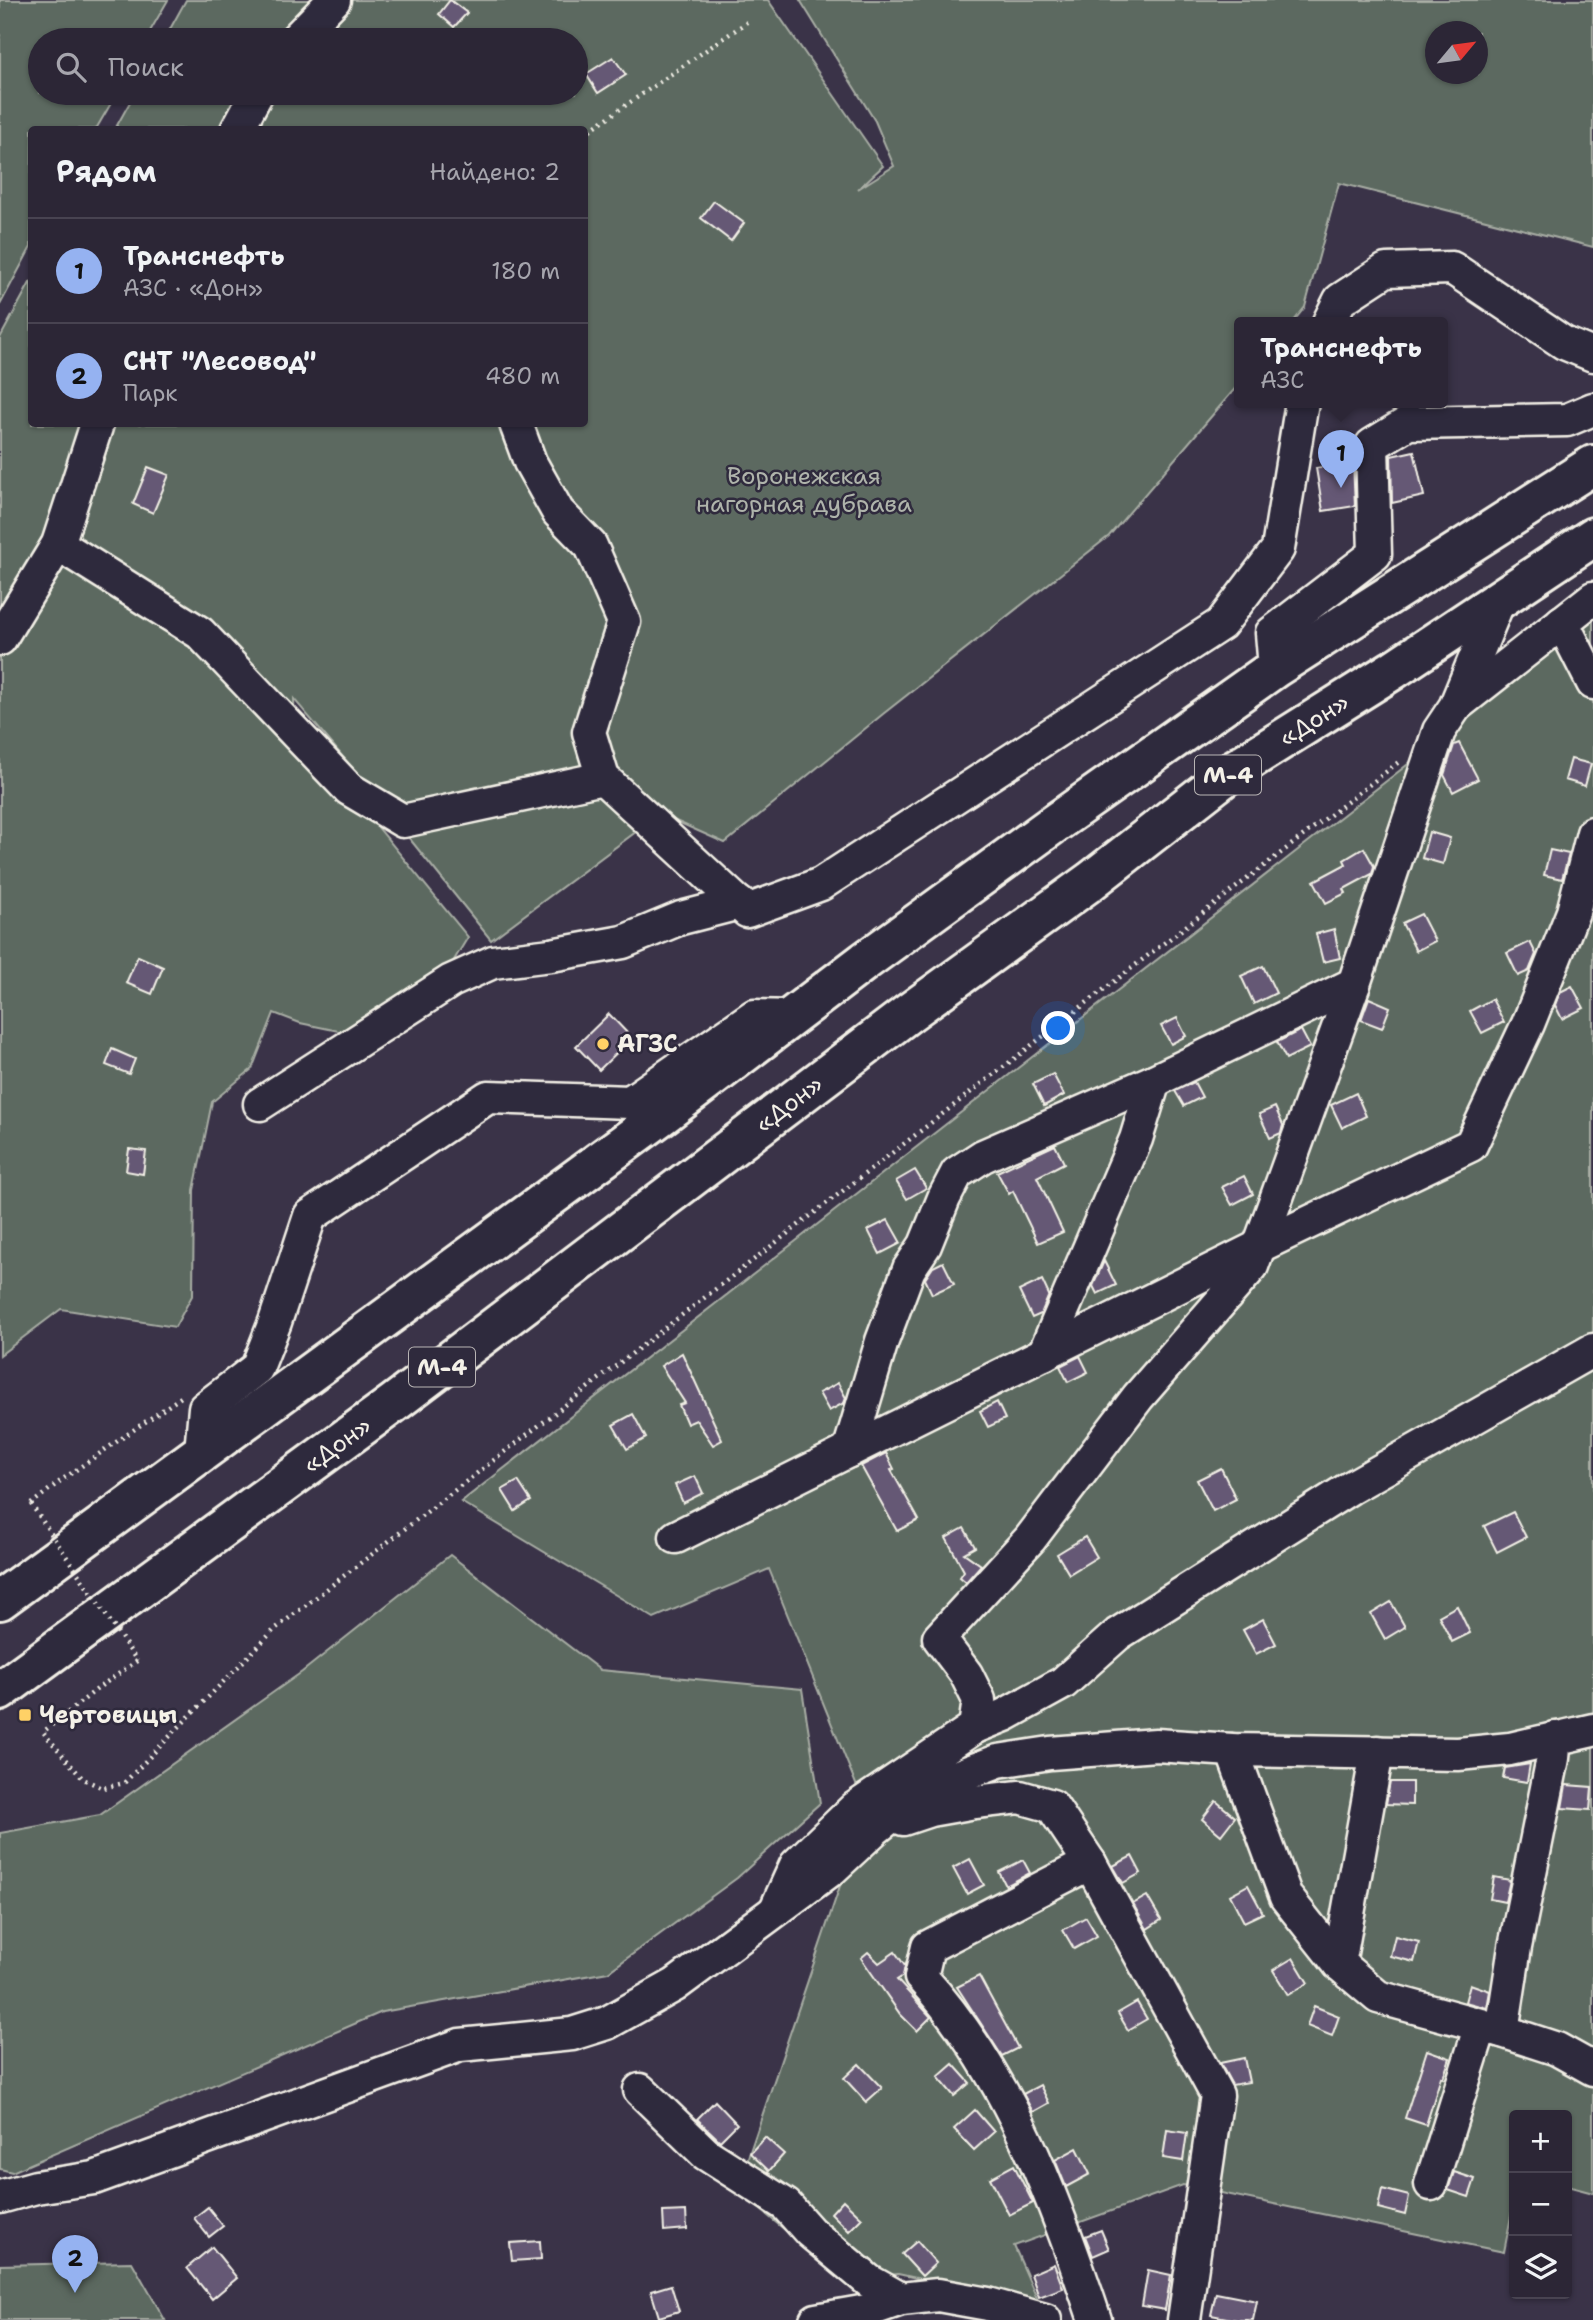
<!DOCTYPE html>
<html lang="ru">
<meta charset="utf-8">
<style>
:root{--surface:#2c2636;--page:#342e3e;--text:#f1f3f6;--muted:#a6a5ad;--line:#484351;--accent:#95b2f1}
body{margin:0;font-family:"Shantell Sans",sans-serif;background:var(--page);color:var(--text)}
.controls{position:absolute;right:21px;bottom:21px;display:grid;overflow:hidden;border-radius:7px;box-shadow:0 2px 5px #0004}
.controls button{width:63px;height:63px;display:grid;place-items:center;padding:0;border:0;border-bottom:2px solid var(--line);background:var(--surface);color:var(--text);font:35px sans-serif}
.compass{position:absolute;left:1425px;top:21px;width:63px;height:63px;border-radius:50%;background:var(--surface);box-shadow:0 2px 5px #0004;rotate:61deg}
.you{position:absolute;left:1059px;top:1029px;width:24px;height:24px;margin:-18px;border:5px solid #fff;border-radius:50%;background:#1a73e8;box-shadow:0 0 0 10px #1a73e833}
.badge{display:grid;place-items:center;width:46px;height:46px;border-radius:50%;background:var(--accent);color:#111;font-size:23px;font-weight:700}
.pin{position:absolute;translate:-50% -58px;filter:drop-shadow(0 2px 4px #0008)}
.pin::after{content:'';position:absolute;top:37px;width:24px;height:21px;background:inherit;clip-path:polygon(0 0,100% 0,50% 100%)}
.popup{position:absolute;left:1234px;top:317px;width:214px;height:91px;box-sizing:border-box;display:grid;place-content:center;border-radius:7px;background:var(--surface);filter:drop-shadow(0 2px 5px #0005);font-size:23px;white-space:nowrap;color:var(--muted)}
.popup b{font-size:26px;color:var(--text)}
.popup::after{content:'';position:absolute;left:50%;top:100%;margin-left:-14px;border:14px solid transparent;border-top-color:var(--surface)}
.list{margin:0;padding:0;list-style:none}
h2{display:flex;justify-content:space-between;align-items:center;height:91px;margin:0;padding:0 28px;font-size:30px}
h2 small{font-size:23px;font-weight:400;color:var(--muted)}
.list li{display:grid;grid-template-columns:46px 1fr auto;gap:21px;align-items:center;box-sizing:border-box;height:105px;padding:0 28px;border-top:2px solid var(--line)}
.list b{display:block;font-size:26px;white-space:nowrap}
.list p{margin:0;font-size:23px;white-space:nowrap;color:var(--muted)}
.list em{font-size:23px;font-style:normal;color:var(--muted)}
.icon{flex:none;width:38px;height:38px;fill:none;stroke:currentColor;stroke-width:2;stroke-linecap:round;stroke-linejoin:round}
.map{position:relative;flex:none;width:1593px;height:2320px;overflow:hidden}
.search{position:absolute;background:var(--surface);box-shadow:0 2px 5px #0004;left:28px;top:28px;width:560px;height:77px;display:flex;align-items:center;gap:18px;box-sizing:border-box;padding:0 24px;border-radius:38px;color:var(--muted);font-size:26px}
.panel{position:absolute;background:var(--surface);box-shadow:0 2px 5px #0004;left:28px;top:126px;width:560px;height:301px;border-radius:7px}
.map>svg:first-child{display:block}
.green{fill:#5b6960;stroke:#a8ada4;stroke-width:2;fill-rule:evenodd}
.building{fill:#655874;stroke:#f4f1e8;stroke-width:2}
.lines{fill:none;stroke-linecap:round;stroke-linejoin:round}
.minor-casing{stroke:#f4f1e8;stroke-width:37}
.highway-casing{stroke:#f4f1e8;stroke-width:44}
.path{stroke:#f4f1e8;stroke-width:4.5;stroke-dasharray:2 5;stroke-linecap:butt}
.minor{stroke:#2f2a3d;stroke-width:32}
.highway{stroke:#2f2a3d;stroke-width:38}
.path-bridge{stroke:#f4f1e8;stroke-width:4.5;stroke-dasharray:2 5;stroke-linecap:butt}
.poi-dot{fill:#ffd166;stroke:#2f2a3d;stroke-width:2.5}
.labels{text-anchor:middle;stroke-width:5;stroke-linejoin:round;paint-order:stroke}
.shield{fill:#2f2a3d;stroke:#b9b5b5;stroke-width:2}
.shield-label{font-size:23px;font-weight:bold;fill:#f4f1e8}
.park-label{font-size:24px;fill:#afb4ab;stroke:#2f2a3d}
.street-label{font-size:24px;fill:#f4f1e8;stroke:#2f2a3d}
.poi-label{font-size:24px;font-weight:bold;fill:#f4f1e8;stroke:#2f2a3d;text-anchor:start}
</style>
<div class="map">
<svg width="1593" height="2320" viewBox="0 0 1593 2320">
<rect width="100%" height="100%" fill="#3a3348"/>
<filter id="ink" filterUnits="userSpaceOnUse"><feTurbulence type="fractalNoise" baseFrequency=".0143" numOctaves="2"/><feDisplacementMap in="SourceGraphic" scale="14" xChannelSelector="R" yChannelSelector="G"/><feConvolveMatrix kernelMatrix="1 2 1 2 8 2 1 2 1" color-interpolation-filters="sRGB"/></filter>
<g filter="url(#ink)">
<!-- green -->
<g class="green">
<path d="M0,0H168L145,40H40V93H117L96,129L32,130L31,247L0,305Z"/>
<path d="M186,0H768L883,166L858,189L894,166L875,121L800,0H1593V247L1339,183L1305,307L1293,322H1240L1239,384L1109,536L883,714L725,843L660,814L491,940L360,777L294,699L295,726L468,937L451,965L353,1034L300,1023L274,1013L252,1069L212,1102L194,1190L193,1294L175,1327L61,1309L0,1355V338L31,281L32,424H584V130L115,129L135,93H576V40H164ZM1436,32H1478V74H1436Z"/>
<path d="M1593,620V2193L1567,2186V2115H1514V2201L1504,2252L1183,2185L1014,2246L1040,2305L898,2274L845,2280L737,2190L866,1809L769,1569L654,1618L461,1502Z"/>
<path d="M450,1555L600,1670L802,1689L820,1803L737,1878L608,1972L382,2012L12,2172L0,2169V1833L100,1815L302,1672Z"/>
<path d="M132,2262L165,2320H0V2265Z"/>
</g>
<!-- building -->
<g class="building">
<path d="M450,0L467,13L454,27L439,14Z"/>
<path d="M613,57L626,75L598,93L586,74Z"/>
<path d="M714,201L744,223L731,241L701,218Z"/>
<path d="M1414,451L1424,496L1392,503L1391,456Z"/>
<path d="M1353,462L1355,506L1323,511L1316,468Z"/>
<path d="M148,467L169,475L153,513L133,504Z"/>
<path d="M1459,743L1478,779L1453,792L1444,775L1454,745Z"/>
<path d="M1571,759L1591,764L1585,786L1565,780Z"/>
<path d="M1429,832L1450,838L1443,864L1422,858Z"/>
<path d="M1364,848L1374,866L1372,874L1344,889L1346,893L1326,903L1314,881L1346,864L1344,860Z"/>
<path d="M1550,850L1569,854L1562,879L1544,875Z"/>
<path d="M1421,914L1435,941L1416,951L1402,923Z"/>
<path d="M1334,929L1340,958L1323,962L1316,934Z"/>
<path d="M1530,942L1536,954L1529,971L1518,976L1507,953Z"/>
<path d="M138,956L163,967L152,994L126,983Z"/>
<path d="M1263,966L1276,993L1254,1004L1241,976Z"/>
<path d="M1572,986L1584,1008L1562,1019L1555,1005L1560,992Z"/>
<path d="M1369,998L1390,1007L1382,1028L1361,1020Z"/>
<path d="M1492,999L1504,1022L1482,1033L1470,1011Z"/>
<path d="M609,1014L632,1038L599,1070L576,1046Z"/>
<path d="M1177,1018L1186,1036L1171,1044L1161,1026Z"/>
<path d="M1301,1030L1310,1047L1286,1059L1277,1042Z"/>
<path d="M112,1049L135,1059L129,1074L106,1065Z"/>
<path d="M1053,1074L1064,1095L1044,1106L1033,1084Z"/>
<path d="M1194,1082L1202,1097L1184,1106L1175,1091Z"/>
<path d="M1356,1093L1366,1116L1342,1128L1331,1105Z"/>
<path d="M1275,1107L1283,1125L1281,1133L1270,1138L1259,1114Z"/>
<path d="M1055,1145L1064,1163L1037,1177L1063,1232L1038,1243L1013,1191L1009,1194L997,1172Z"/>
<path d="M129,1149L146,1151L143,1174L126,1171Z"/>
<path d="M915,1170L926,1188L907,1199L896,1181Z"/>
<path d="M1244,1176L1253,1194L1232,1205L1222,1187Z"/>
<path d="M888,1220L901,1243L880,1254L868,1230Z"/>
<path d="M1104,1261L1116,1285L1097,1294L1093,1286Z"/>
<path d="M943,1262L954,1284L932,1294L925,1279L933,1267Z"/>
<path d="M1042,1280L1049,1295L1041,1314L1032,1318L1019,1291Z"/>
<path d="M682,1353L722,1440L713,1445L696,1420L687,1424L679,1405L685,1403L661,1366Z"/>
<path d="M1080,1356L1088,1372L1068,1382L1060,1366Z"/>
<path d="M838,1383L846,1398L844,1403L829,1411L819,1393Z"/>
<path d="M997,1402L1005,1419L988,1427L980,1411Z"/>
<path d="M633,1414L646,1438L627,1449L613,1425Z"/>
<path d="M886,1453L894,1469L891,1470L919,1520L897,1531L861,1466Z"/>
<path d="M1221,1468L1236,1499L1213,1511L1197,1480Z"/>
<path d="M695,1476L703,1493L683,1503L675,1485Z"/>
<path d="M518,1481L531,1501L515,1511L502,1490Z"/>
<path d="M1513,1512L1526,1537L1497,1552L1484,1526Z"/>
<path d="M964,1528L975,1547L964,1553L981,1565L966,1582L960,1577L964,1571L946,1538Z"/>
<path d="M1085,1537L1097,1557L1069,1574L1057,1554Z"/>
<path d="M1391,1602L1405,1627L1385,1639L1371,1614Z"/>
<path d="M1457,1606L1470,1633L1452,1642L1439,1616Z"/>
<path d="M1263,1619L1276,1644L1256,1654L1243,1630Z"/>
<path d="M1530,1764L1527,1782L1503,1778L1505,1768Z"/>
<path d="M1390,1782H1412V1805L1386,1804Z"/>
<path d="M1566,1785L1592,1787L1590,1810L1562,1808Z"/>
<path d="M1216,1801L1235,1817L1221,1835L1202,1819Z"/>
<path d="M1132,1856L1141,1873L1123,1883L1113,1866Z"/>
<path d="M970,1859L984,1885L967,1894L953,1868Z"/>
<path d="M1023,1860L1030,1873L1006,1886L999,1872Z"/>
<path d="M1494,1877L1510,1880L1505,1902L1490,1899Z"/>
<path d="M1248,1885L1263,1913L1244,1922L1230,1895Z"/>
<path d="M1147,1896L1161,1920L1147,1929L1133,1904Z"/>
<path d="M1086,1917L1097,1936L1074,1949L1063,1930Z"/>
<path d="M1395,1936L1419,1942L1414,1962L1390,1956Z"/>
<path d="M868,1952L879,1963L895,1952L905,1966L903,1976L897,1980L931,2017L917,2031L900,2014L861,1958Z"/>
<path d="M1293,1958L1308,1983L1288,1995L1273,1970Z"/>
<path d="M979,1976L1018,2048L1002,2056L957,1987Z"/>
<path d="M1470,1984L1490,1991L1487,2008L1465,2002Z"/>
<path d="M1137,2002L1147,2019L1128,2030L1118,2013Z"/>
<path d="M1314,2006L1339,2016L1332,2036L1307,2026Z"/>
<path d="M1427,2050L1450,2058L1443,2078L1441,2077L1426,2125L1405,2118Z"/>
<path d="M1244,2058L1249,2082L1232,2085L1220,2063Z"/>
<path d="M859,2064L882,2088L866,2102L844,2078Z"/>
<path d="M953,2064L970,2083L954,2096L938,2077Z"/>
<path d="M1040,2085L1049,2103L1033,2112L1023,2094Z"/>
<path d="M715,2101L737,2124L720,2141L697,2119Z"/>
<path d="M975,2110L994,2132L974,2150L954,2129Z"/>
<path d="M1167,2130L1187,2133L1183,2161L1163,2158Z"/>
<path d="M765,2137L784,2154L769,2171L750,2153Z"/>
<path d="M1077,2148L1090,2174L1066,2187L1055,2160Z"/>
<path d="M1014,2165L1033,2203L1009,2215L990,2178Z"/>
<path d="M1454,2172L1475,2179L1469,2197L1448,2190Z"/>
<path d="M1382,2189L1409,2196L1405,2215L1378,2208Z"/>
<path d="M843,2200L862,2218L849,2231L831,2213Z"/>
<path d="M208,2207L223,2226L209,2237L194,2218Z"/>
<path d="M686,2211L687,2229L664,2231L663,2212Z"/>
<path d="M1101,2230L1109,2249L1093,2256L1085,2236Z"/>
<path d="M540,2241L541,2259L512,2261L510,2243Z"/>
<path d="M917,2241L936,2263L922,2276L902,2254Z"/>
<path d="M212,2247L237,2278L212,2299L187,2268Z"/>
<path d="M1054,2264L1063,2288L1039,2297L1031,2274Z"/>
<path d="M1148,2270L1171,2275L1165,2310L1142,2306Z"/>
<path d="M671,2285L679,2311L659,2317L651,2291Z"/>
<path d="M1216,2293L1257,2301L1253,2320H1237L1211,2315Z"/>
</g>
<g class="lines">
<defs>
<g id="minor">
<path d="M295,40L334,0"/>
<path d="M237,130L257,93"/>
<path d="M1329,322L1340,300L1386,270L1452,268L1564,343L1593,355"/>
<path d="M516,424L530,462L558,512L591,546L624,622L589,732L603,778L747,911L821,884L1221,624L1278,549L1302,402"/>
<path d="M58,544L200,633L349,789L403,821L603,778"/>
<path d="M1562,622L1593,683"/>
<path d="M0,639L58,544L97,424"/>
<path d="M1275,668L1272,633L1375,554L1372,445L1408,423L1567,420L1593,409"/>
<path d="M1457,705L1593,598"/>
<path d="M260,1104L451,981L493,962L551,955L623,942L681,918L739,903"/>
<path d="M1044,1354L1136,1139L1154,1081"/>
<path d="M849,1451L882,1341L909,1269L925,1245L944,1198L957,1173L983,1156L1154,1081L1354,984"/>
<path d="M201,1452L205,1408L257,1368L275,1322L310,1216L488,1097L630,1102L754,1016L794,1017"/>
<path d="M676,1537L1260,1246L1471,1145L1528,1024L1573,912L1593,833"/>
<path d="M975,1727L1005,1715L1063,1683L1118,1634L1350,1488L1593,1350"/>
<path d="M1232,1750L1286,1897L1339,1964L1378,1997L1502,2031L1557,2049L1593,2069"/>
<path d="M903,1819L930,1810L975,1802L1020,1797L1052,1806L1090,1863L1217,2095L1184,2320"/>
<path d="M1090,1863L928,1947L921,1977C1008,2072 1055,2199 1095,2320"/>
<path d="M776,1909L796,1865L855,1808L975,1727L979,1700L966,1674L939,1638L1030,1539L1138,1397L1252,1266L1354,984L1439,731L1455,707L1500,598"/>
<path d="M1339,1964L1377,1752"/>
<path d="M1502,2031L1515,1947L1553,1758L1555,1738"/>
<path d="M640,2090L706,2154L786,2205L810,2232L869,2281L901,2299"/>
<path d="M1431,2184L1481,2025"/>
<path d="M0,2197L36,2187L94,2178L460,2045L572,2034L607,2023L675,1985L832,1869L875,1829L900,1809L945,1781L998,1761L1050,1753L1156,1745L1232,1750L1458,1754L1510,1749L1593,1730"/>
<path d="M816,2320L867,2311L901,2299L938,2295L988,2304L1045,2320"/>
</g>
<g id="highway">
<path d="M0,1600L664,1114L865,961L1051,826L1275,668L1593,465"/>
<path d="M0,1691L394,1403L910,1012L1091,881L1232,771L1393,670L1593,537"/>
</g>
</defs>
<!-- minor casing -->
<use href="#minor" class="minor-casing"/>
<!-- highway casing -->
<use href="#highway" class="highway-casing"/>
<!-- path -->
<g class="path">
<path d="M584,134L747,22"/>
<path d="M31,1504L63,1479L181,1397"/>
<path d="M137,1661L101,1686L43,1732L83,1779L103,1788L124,1783L275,1629L1400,761"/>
</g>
<!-- minor -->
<use href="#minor" class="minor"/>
<!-- highway -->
<use href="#highway" class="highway"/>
<!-- path-bridge -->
<path class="path-bridge" d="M31,1504L137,1661"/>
</g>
</g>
<!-- markers -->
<g class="poi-dot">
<circle cx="603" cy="1044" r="7"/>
<rect x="18" y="1708" width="14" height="14" rx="3.5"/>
</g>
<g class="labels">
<!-- shield labels -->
<g class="shield">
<rect x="1195" y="755.5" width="66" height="39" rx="5"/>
<rect x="409" y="1347.5" width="66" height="39" rx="5"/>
</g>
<g class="shield-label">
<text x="1228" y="783">М-4</text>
<text x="442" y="1375">М-4</text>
</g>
<!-- park labels -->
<g class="park-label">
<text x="804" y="484">Воронежская<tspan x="804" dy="28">нагорная дубрава</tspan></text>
</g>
<!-- street labels -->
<g class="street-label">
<text transform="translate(1314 720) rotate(-32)" y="8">«Дон»</text>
<text transform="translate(789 1104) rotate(-37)" y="8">«Дон»</text>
<text transform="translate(337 1445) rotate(-36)" y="8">«Дон»</text>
</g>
<!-- poi labels -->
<g class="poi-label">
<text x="617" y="1052">АГЗС</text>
<text x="39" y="1723">Чертовицы</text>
</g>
</g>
</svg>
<div class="controls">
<button>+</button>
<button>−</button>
<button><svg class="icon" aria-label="layers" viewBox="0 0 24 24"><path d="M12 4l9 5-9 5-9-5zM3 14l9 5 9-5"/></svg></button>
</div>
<svg class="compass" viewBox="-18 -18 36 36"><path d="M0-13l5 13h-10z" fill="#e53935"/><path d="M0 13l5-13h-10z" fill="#a6a5ad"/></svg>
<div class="you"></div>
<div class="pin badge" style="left:1341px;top:488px">1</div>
<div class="popup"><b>Транснефть</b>АЗС</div>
<div class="pin badge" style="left:75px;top:2293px">2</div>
<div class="search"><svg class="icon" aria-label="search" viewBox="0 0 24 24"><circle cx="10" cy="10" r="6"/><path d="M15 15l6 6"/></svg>Поиск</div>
<section class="panel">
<h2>Рядом<small>Найдено: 2</small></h2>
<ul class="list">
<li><span class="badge">1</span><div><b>Транснефть</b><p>АЗС · «Дон»</p></div><em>180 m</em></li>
<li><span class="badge">2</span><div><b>СНТ &quot;Лесовод&quot;</b><p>Парк</p></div><em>480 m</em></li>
</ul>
</section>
</div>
